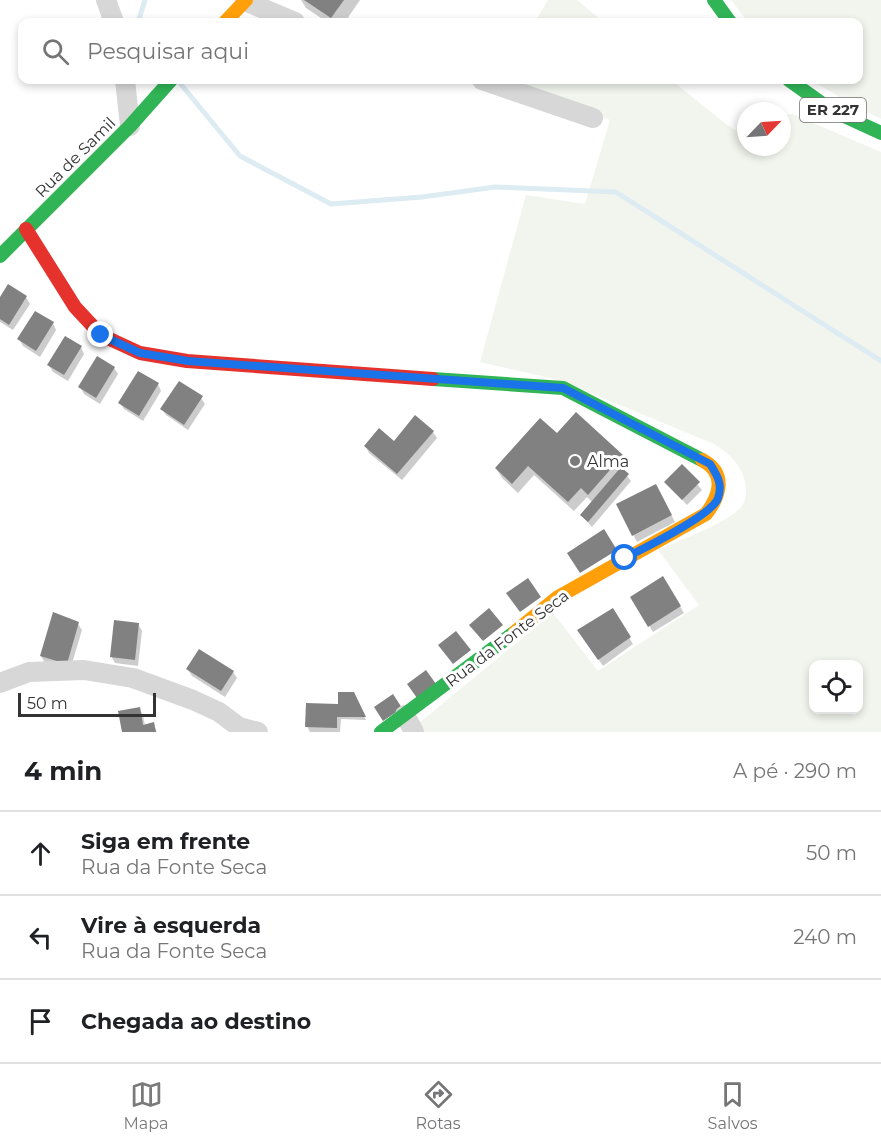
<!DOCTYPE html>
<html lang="pt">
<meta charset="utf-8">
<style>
:root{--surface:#fff;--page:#f6f6f6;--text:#202124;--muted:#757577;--line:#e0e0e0;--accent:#7a7a7a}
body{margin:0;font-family:Montserrat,sans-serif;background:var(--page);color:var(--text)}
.controls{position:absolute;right:18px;bottom:18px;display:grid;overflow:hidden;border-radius:12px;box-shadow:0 3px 9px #0003}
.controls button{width:54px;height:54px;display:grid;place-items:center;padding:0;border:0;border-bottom:2px solid var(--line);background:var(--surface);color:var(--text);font:30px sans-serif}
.compass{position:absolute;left:737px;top:102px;width:54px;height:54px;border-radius:50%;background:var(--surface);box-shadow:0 3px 9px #0003;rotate:65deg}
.scale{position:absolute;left:18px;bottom:15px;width:138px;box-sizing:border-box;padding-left:6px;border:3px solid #333;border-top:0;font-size:16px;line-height:21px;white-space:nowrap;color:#333;-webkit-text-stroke:4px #fff;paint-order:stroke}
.stop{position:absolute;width:18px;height:18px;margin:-14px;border:4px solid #1a73e8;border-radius:50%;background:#fff}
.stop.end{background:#1a73e8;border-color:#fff;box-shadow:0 2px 6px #0008}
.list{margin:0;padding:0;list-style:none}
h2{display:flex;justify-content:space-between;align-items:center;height:78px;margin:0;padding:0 24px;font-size:26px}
h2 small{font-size:20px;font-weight:400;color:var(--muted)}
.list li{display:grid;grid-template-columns:39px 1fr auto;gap:18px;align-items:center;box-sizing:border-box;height:84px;padding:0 24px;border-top:2px solid var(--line)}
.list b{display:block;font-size:22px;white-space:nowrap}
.list p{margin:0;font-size:20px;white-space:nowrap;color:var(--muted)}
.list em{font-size:20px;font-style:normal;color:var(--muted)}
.icon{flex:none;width:33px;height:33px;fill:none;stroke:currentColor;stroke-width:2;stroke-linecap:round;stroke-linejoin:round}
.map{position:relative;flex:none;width:881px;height:732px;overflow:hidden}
.search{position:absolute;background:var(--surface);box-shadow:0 3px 9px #0003;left:18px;right:18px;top:18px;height:66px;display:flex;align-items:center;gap:15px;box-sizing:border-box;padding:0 21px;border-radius:12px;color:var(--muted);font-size:22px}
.sheet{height:330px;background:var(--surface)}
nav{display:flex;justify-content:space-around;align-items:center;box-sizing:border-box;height:84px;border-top:2px solid var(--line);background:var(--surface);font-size:16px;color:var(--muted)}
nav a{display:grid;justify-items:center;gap:3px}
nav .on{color:var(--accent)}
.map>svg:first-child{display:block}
.green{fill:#f1f5ed;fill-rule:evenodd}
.shadow{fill:#0003}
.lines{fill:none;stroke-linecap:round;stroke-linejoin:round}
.stream{stroke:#ddebf3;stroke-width:5}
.building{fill:#818181}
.street{stroke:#d7d7d7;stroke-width:20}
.fast{stroke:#30b455;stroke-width:14}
.slow{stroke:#ff9f0a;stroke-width:14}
.jam{stroke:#e5322d;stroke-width:14}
.route{stroke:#1a73e8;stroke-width:8}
.poi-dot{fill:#7a7a7a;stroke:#fff;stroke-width:2}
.labels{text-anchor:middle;stroke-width:6;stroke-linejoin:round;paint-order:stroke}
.shield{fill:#fff;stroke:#707070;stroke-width:1.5}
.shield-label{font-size:15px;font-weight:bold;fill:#333}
.street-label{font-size:16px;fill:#333;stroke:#fff}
.poi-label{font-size:16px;fill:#333;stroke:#fff;text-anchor:start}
</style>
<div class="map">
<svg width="881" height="732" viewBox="0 0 881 732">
<rect width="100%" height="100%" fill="#fff"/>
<!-- green -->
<g class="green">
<path d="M548,0H577L603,22H535Z"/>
<path d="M731,0H881V119L853,105L811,80H858V22H748Z"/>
<path d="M503,80H671L726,124L735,130L746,132V147H782V116L792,114L881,152V732H408L553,613L598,671L699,605L658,550C678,541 727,523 740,508C748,500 747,488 744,478C739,462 728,453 714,444L574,386L550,378L480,362L526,195L585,204L610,120ZM814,664H858V710H814Z"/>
</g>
<!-- shadow -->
<g class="shadow">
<path d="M301,0H360L345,22H327L306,8Z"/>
<path d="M26,297L30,304L13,330L0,322V300Z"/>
<path d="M53,323L56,330L40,357L23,346L19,339Z"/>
<path d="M81,347L84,354L68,381L53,372L49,365Z"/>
<path d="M114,368L118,374L100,404L84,394L80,387Z"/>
<path d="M158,384L161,391L143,421L124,409L120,403Z"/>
<path d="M201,398L205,404L188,430L166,415L162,409Z"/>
<path d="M433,432L437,438L402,480L369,453L366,447L394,443Z"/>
<path d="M557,435L622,456L628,466L623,471L631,481L592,527L582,516L593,503L587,497L574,511L534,475L518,493L502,478L496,468Z"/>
<path d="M682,466L702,490L687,505L666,482Z"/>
<path d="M659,492L675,522L637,542L618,505Z"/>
<path d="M663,578L684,613L653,632L632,597Z"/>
<path d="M612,610L633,644L603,666L583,637Z"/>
<path d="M78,624L82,630L70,670L45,663L41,656Z"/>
<path d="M138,624L142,631L138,666L115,663L111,656Z"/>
<path d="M188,670L233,672L237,678L225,697L192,676Z"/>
<path d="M353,693L366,720L341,719L340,732H310L307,726L339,706Z"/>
<path d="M139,708L143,715L145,726L153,724L157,732H123Z"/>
</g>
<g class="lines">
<!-- stream -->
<g class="stream">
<path d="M138,22L145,0"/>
<path d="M179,82L240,156L331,204L422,197L495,187L616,192L881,361"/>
</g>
</g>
<!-- building -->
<g class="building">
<path d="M304,0H344L331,18Z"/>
<path d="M8,284L27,296L9,325L0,319V297Z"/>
<path d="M35,311L54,322L36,351L17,339Z"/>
<path d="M65,336L82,346L64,375L47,365Z"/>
<path d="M97,356L115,367L96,398L78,387Z"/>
<path d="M138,371L159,383L139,416L118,403Z"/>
<path d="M179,381L203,396L184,425L160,409Z"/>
<path d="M576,412L623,455L588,495L581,488L568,502L528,466L512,484L495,468L540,418L557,433Z"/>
<path d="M415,415L434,431L397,474L364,446L379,428L394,441Z"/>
<path d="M682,464L700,482L682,500L664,482Z"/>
<path d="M621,467L629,474L588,522L580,515Z"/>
<path d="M656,484L672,515L632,536L616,504Z"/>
<path d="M604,529L617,550L580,573L567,553Z"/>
<path d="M663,576L681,606L648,627L630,597Z"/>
<path d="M528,578L541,597L520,612L506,593Z"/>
<path d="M489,608L503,625L483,641L469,625Z"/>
<path d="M613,608L631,637L598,660L577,630Z"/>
<path d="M53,612L79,622L67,664L40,656Z"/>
<path d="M114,620L139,623L135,660L110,657Z"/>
<path d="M456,631L471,650L453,664L438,645Z"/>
<path d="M199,649L234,671L221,691L186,669Z"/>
<path d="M426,670L436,684L417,698L407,684Z"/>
<path d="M338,692H354L366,717H337V728L305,727L306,703L338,704Z"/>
<path d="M393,694L402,708L383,721L374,707Z"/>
<path d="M140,707L143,725L154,722L156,732H122L118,711Z"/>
</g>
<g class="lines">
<!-- street -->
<g class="street">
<path d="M106,0L114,22"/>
<path d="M245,1L295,22"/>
<path d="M125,80L130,126"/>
<path d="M482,80L593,118"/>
<path d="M0,683L29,672L84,670L133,678L193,700L219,712L239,727L258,732"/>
<path d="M405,715L414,732"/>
</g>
<!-- fast -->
<g class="fast">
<path d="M714,0L730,22"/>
<path d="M789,80L831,110L881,133"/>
<path d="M0,256L130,126L171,80"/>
<path d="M433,379L563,388L702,460"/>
<path d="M381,732L515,632"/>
</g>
<!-- slow -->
<g class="slow">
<path d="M225,22L246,0"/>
<path d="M515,632L558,597L706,514C720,496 727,473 702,460"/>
</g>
<!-- jam -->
<path class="jam" d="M26,229L75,307L101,335L140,353L187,361L433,379"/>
</g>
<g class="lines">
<!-- route -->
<path class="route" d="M101,335L140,353L188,361L563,388L710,464C717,475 723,484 718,498C713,515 644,548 625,558"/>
</g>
<!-- markers -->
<circle class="poi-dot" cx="575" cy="461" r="6"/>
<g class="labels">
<!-- shield labels -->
<rect class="shield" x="800" y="98" width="66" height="24" rx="4.5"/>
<g class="shield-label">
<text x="833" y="115">ER 227</text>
</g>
<!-- street labels -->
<g class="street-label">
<text transform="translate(75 157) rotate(-45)" y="6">Rua de Samil</text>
<text transform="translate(507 638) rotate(-37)" y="6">Rua da Fonte Seca</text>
</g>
<!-- poi labels -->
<g class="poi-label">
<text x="587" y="467">Alma</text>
</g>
</g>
</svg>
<div class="controls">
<button><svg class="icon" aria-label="locate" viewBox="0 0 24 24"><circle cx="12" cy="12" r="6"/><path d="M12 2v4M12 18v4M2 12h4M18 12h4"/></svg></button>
</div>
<svg class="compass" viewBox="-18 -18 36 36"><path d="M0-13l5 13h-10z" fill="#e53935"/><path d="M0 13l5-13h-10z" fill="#757577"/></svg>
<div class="scale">50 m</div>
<div class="stop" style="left:625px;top:558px"></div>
<div class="stop end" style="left:101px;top:335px"></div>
<div class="search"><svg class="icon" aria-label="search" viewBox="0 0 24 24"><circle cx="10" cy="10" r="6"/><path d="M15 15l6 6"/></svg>Pesquisar aqui</div>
</div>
<section class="sheet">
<h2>4 min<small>A pé · 290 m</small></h2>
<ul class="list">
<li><svg class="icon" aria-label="ahead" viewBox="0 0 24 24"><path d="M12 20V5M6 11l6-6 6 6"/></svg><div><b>Siga em frente</b><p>Rua da Fonte Seca</p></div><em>50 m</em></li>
<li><svg class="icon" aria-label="left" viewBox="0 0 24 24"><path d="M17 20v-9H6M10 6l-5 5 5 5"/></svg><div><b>Vire à esquerda</b><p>Rua da Fonte Seca</p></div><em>240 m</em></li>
<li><svg class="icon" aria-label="arrive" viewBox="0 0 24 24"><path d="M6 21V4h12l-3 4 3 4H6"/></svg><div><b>Chegada ao destino</b></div></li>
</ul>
</section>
<nav>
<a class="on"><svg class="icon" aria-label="map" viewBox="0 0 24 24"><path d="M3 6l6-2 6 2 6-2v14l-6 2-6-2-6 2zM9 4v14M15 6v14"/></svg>Mapa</a>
<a><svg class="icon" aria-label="directions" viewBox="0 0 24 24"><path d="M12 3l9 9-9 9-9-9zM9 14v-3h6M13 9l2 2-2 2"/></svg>Rotas</a>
<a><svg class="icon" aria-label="saved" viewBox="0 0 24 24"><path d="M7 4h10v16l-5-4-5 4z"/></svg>Salvos</a>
</nav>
